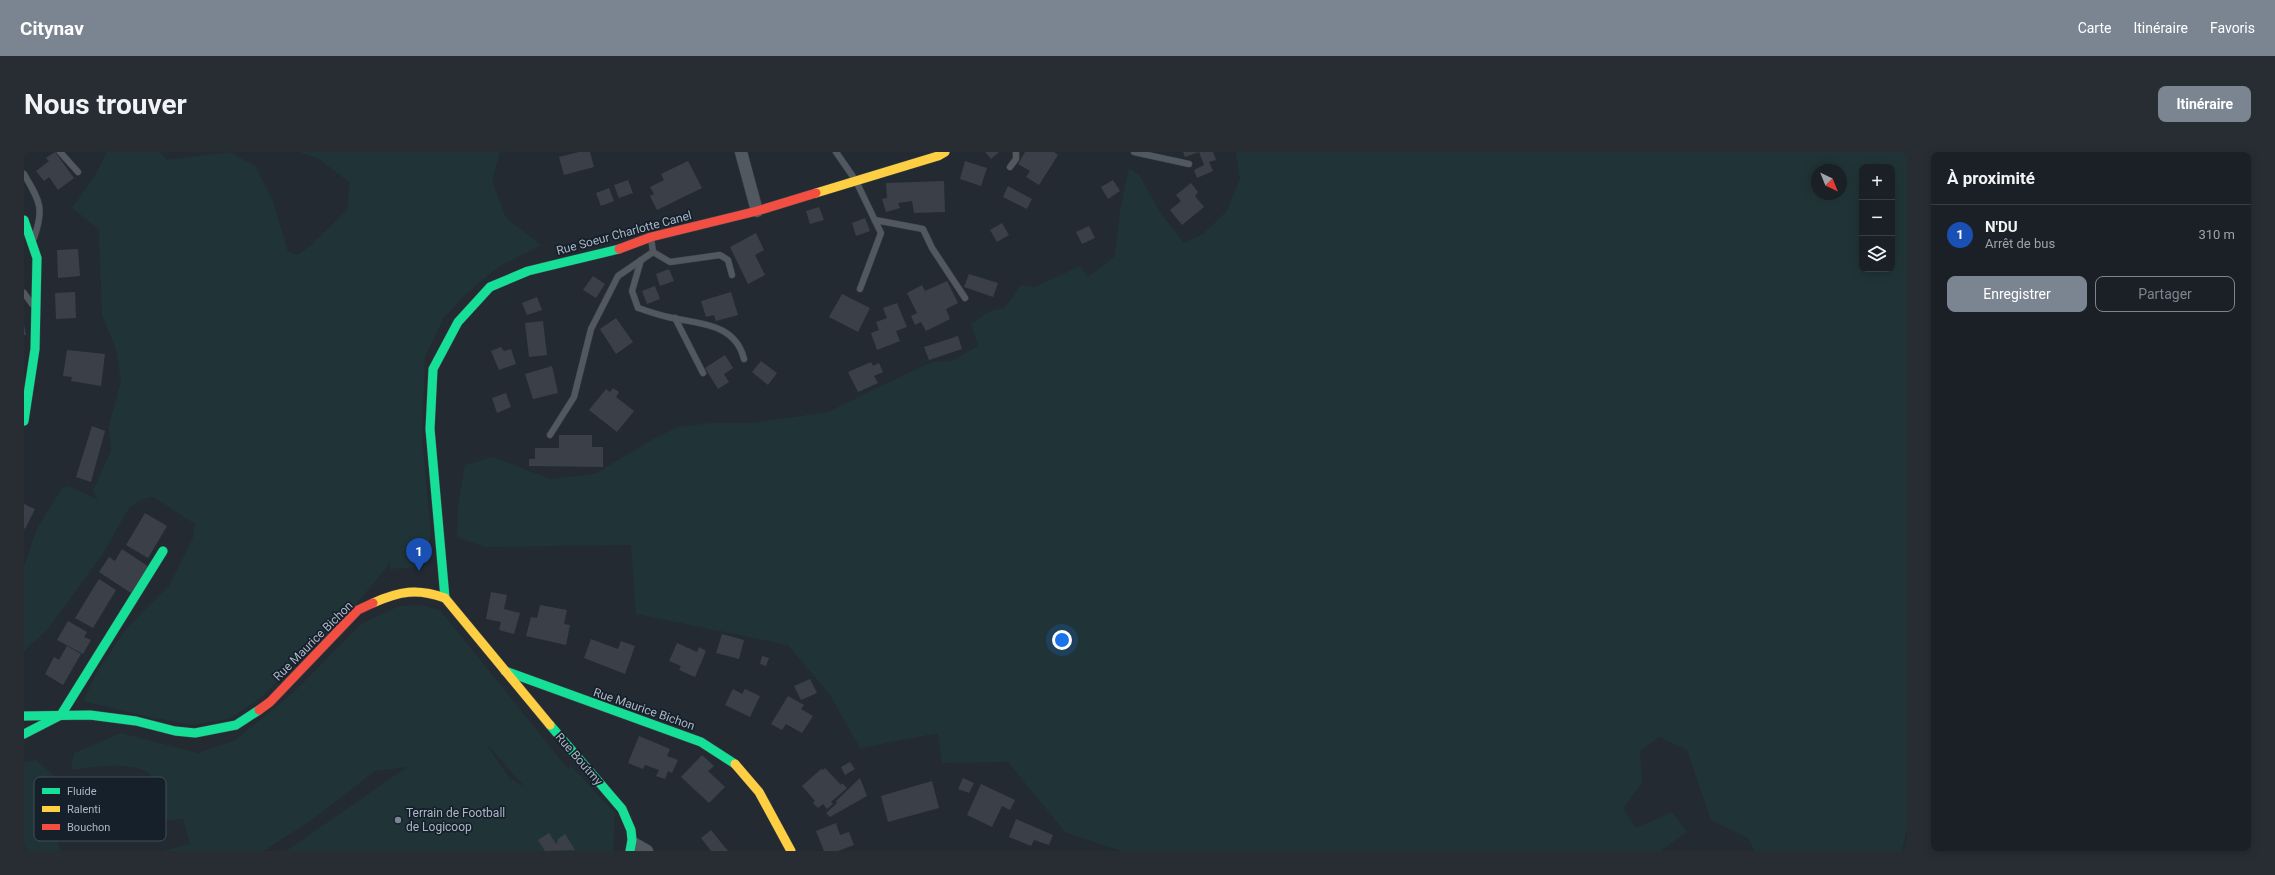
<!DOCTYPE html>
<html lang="fr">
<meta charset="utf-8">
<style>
:root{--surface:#1a2025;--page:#272d32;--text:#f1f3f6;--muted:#9fa3a7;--line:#383e42;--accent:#7b8591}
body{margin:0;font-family:Roboto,sans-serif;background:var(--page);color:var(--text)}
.controls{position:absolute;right:12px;top:12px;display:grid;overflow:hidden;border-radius:8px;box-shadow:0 2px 10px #0003}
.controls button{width:36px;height:36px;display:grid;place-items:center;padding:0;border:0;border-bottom:1px solid var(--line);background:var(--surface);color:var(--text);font:20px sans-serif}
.compass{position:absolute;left:1787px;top:12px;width:36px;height:36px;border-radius:50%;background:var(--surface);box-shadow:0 2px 10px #0003;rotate:137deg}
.you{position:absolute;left:1038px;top:488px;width:14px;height:14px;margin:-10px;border:3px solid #fff;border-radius:50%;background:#1a73e8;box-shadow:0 0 0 6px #1a73e833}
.badge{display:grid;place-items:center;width:26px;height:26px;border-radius:50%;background:var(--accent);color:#fff;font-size:13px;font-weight:700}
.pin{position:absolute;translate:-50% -33px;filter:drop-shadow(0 1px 2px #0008)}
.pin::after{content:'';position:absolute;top:21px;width:14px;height:12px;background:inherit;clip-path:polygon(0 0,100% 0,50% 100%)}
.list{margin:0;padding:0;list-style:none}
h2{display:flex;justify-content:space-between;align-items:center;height:52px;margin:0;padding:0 16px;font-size:17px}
h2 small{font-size:13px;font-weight:400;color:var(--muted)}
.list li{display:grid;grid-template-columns:26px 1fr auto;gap:12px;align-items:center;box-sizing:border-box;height:60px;padding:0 16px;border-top:1px solid var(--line)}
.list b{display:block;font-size:15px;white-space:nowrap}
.list p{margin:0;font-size:13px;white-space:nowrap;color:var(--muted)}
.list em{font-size:13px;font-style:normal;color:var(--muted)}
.actions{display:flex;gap:8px;padding:12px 16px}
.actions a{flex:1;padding:9px 0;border:1px solid var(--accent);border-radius:8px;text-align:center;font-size:14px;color:var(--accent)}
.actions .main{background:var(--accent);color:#fff}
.icon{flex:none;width:22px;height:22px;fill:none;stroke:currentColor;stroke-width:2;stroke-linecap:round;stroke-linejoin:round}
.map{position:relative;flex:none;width:1883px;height:699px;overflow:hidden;border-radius:8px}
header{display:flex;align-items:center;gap:24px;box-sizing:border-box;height:56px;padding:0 20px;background:var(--accent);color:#fff}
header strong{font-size:19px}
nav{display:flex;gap:22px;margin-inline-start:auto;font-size:14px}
.intro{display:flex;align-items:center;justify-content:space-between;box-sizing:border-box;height:96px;padding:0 24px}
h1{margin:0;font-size:28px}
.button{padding:10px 18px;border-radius:8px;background:var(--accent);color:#fff;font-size:14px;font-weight:700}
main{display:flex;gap:24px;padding:0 24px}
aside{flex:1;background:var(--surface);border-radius:8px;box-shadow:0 2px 10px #0003}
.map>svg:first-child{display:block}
.green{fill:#203437;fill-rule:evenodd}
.building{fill:#3b4048}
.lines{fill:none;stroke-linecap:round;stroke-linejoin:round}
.lane-casing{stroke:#3f444a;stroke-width:7}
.street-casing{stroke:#3f444a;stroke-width:13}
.fast-casing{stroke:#3f444a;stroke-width:10}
.slow-casing{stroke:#3f444a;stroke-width:10}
.jam-casing{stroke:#3f444a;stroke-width:10}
.lane{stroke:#525860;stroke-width:6}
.street{stroke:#525860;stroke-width:12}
.fast{stroke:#16e098;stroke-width:9}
.slow{stroke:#ffcf43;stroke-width:9}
.jam{stroke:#f24e42;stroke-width:9}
.poi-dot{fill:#7b8591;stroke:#16202b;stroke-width:1.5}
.labels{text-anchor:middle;stroke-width:3.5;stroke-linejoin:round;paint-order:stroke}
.street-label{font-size:12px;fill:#aab6c5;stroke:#16202b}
.poi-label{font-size:12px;fill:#aab6c5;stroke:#16202b;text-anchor:start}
.key{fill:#16202b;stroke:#424d59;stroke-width:1}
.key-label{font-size:11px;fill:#aab6c5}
</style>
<header>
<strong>Citynav</strong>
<nav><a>Carte</a><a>Itinéraire</a><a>Favoris</a></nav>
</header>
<div class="intro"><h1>Nous trouver</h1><a class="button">Itinéraire</a></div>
<main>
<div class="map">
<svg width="1883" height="699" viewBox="0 0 1883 699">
<rect width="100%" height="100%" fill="#232a31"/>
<!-- green -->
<g class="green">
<path d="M83,0H136L143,8L206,0L231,14L249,49L264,100L274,103L288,92L323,58L326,31L295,7L275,0H476L468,29L482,66L517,93L474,115L440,144L419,167L401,205L398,286L407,382L404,396L393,415L366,417V411L320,467L237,545L207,566L169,573L125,565L59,549L75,517L102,477L145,434L169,386L171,372L129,345L116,348L105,356L78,403L23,478L0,499V415L13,376L38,336L45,334L74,348L69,338L87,299L85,274L97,229L92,197L78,163L75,77L48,56L72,22Z"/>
<path d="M1212,0H1883V676L1878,699H1731L1724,686L1687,668L1663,598L1635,585L1616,599L1618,631L1599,656L1612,676L1648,660L1663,679L1637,699H1098L1041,680L984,610L918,611L914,581L836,596L806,543L764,493L612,462L607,393L461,395L433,385L434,355L441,313L469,305L526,327L571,322L631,286L654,275L687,271H728L804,260L886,220L908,210L928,209L954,194L947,172L966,159L981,156L997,133L1011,135L1056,114L1064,125L1091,104L1096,59L1105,16L1115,23L1137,62L1160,91L1179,82L1203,59L1216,27ZM1838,15H1868V117H1838ZM1793,18H1817V42H1793Z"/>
<path d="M395,453L416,458L545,618L546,613L591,661L589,699H262L383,615L351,619L286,669L239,699H138L166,692L159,667L132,669L105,658L122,644L139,638C134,633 127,621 120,618C98,610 70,615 47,618L50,601L97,581L174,601L210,589L269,541L337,472L375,454ZM461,590L500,634L486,627Z"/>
<path d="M12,608L30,624L23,650L36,699H0V610Z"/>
</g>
<!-- building -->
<g class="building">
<path d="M31,0L50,26L34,38L25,25L20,29L12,19L25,9L22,6Z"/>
<path d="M555,0H566L570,15L540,23L535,5Z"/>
<path d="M961,0H975L967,7Z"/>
<path d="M1001,0H1030L1034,3L1015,33L1002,25L1006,19L994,12Z"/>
<path d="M1159,0H1175L1161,5Z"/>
<path d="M1175,0H1189L1192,8L1185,10L1189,19L1173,26L1170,18L1180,13Z"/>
<path d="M664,9L678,36L633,58L626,44L630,42L626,35L640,28L637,22Z"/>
<path d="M941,9L963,16L957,34L936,27Z"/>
<path d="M604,28L609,41L595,46L590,33Z"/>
<path d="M1089,28L1096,39L1084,47L1077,35Z"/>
<path d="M920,29L921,60L890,61L888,49L874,51L876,56L862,60L858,47L863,46L862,31Z"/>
<path d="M1167,31L1174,40L1171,44L1180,55L1158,73L1146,58L1157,49L1152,43Z"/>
<path d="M984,34L1008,47L1003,57L979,45Z"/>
<path d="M585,36L590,49L577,54L572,41Z"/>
<path d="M795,55L800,68L786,72L782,59Z"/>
<path d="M841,66L846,79L832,84L828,71Z"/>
<path d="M978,71L985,83L973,90L966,78Z"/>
<path d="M1065,74L1071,86L1058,92L1052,80Z"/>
<path d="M732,81L740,98L731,103L741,123L724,132L706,95Z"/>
<path d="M54,97L56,124L34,126L33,98Z"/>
<path d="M645,117L650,129L636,134L632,122Z"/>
<path d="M945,122L974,131L969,145L940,135Z"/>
<path d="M569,124L581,132L572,146L559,138Z"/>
<path d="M923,129L934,151L922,157L926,167L902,179L897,170L891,173L887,164L893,161L883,141L898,133L901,139Z"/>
<path d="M631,134L636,147L623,152L618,139Z"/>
<path d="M51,140L52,166L32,167L31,141Z"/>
<path d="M707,140L714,163L692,169L690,163L682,165L677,149Z"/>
<path d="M818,142L846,156L834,180L805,165Z"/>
<path d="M513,145L518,158L503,163L498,151Z"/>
<path d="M873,151L883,175L872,179L876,189L853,198L847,181L855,178L852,170L863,166L859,156Z"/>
<path d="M592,166L609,190L592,202L576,177Z"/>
<path d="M519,169L523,203L505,205L501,171Z"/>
<path d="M0,173L2,183H0Z"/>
<path d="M934,184L938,197L905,208L900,195Z"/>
<path d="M477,195L480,199L487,197L492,212L475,218L467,199Z"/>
<path d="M43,198L81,202L77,234L47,229L48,225L39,224Z"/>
<path d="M701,203L709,216L700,222L705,230L694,237L681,216Z"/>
<path d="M737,209L753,221L744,233L728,220Z"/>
<path d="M847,210L849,214L855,211L859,220L850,224L854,231L834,240L824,220Z"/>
<path d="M528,214L534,241L509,247L501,222Z"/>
<path d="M589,236L595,240L592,245L610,259L593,280L565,258L582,237L586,240Z"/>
<path d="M482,241L487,255L473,261L468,246Z"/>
<path d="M68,274L81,279L67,330L52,325Z"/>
<path d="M535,283H568V295H579V315L505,314V307H511V296H535Z"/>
<path d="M0,352L11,357L1,377L0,376Z"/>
<path d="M121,361L143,374L124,406L102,393Z"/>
<path d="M98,397L125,415L107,441L75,420L85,405L91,409Z"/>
<path d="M75,427L92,438L69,476L51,466Z"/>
<path d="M467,440L483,443L480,457L496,461L490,482L475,478L477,470L462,467Z"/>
<path d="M516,453L543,458L540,472L546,473L542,493L502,484L507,465L513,466Z"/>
<path d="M44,469L63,480L60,485L67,488L59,502L33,488Z"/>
<path d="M698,482L720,488L715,507L692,501Z"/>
<path d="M567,487L594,497L597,489L611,494L601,522L560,506Z"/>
<path d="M653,491L673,500L675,495L682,499L671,525L655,518L657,514L645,509Z"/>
<path d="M43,494L57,502L39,533L21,522L30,505L35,508Z"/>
<path d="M738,504L745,506L742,514L736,512Z"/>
<path d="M786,527L793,541L777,548L770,534Z"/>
<path d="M709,537L718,542L721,537L736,544L726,565L701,553Z"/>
<path d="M764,544L780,553L777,557L789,564L778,581L762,572L758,578L747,572Z"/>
<path d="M615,584L646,597L643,604L654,608L648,621L644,619L641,627L632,624L635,618L621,613L619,617L604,611Z"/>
<path d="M678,603L690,614L684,619L701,635L685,651L657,625Z"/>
<path d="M826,610L831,617L821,623L817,615Z"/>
<path d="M801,616L817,633L818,631L823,636L807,650L809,652L803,657L799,652L794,656L789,651L791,649L778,634L797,617L799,618Z"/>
<path d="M836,626L843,644L806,665L802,661L813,651L812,649Z"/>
<path d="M939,626L950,631L945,641L934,637Z"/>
<path d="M908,629L915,656L864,670L857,644Z"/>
<path d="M957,632L991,648L986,658L978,654L968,675L943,663Z"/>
<path d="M992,667L1029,683L1025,693L1010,688L1007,694L985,685Z"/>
<path d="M812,671L816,683L825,680L830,693L814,699H800L792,679Z"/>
<path d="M687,678L704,699H687L677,686Z"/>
<path d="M525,681L532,692L534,690L533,688L541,682L551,698L521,699L514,688Z"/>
</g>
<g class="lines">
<defs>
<g id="lane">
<path d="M36,0L54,20"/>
<path d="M812,0L832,29L857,81L836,137"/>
<path d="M1110,0L1165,12"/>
<path d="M986,15L992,7V0"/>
<path d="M0,22C15,48 21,55 10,86"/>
<path d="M851,68L899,77L908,96L941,146"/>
<path d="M629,100L646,110L696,103L704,108L708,123"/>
<path d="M617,108L608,139L614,156C624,159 634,163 644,165C673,172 711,170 720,207"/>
<path d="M0,141L8,152"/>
<path d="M651,166L679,221"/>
<path d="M526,283L550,245L567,177L594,124L629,100L627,86"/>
</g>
<g id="street">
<path d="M717,0L733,59"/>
<path d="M609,691L623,699"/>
</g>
<g id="fast">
<path d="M0,68L13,106L11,197L0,269"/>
<path d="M421,446L406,277L409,217L434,170L466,135L504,119L595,97"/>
<path d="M481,519L677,590L711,612"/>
<path d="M0,564L66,563L112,569L151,579L171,581L212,573L235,558"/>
<path d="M526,573L598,657L607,678L608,688L606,699"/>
<path d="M0,582L37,563L139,399"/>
</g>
<g id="slow">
<path d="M792,41L914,4L921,0"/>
<path d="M349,451C376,439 393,436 421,446L526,573"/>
<path d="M711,612L735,640L767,699"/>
</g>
<g id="jam">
<path d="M595,97L627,85L733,59L792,41"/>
<path d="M235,558L246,550L334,458L349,451"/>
</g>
</defs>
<!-- lane casing -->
<use href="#lane" class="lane-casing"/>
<!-- street casing -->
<use href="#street" class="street-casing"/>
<!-- fast casing -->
<use href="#fast" class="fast-casing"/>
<!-- slow casing -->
<use href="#slow" class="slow-casing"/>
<!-- jam casing -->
<use href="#jam" class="jam-casing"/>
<!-- lane -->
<use href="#lane" class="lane"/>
<!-- street -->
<use href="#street" class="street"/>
<!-- fast -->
<use href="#fast" class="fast"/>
<!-- slow -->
<use href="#slow" class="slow"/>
<!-- jam -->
<use href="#jam" class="jam"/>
</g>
<!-- markers -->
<circle class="poi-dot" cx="374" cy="668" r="4"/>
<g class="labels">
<!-- street labels -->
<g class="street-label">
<text transform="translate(600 81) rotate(-15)" y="4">Rue Soeur Charlotte Canel</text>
<text transform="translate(289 489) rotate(-45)" y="4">Rue Maurice Bichon</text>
<text transform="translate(620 557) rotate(19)" y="4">Rue Maurice Bichon</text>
<text transform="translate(555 607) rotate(49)" y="4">Rue Boutmy</text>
</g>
<!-- poi labels -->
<g class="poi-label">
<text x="382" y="665">Terrain de Football<tspan x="382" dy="14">de Logicoop</tspan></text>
</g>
</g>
<!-- legend -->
<rect x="10" y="625" width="132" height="64" rx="6" class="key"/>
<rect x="18" y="636" width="18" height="6" fill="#16e098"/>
<rect x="18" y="654" width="18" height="6" fill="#ffcf43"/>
<rect x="18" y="672" width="18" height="6" fill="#f24e42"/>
<g class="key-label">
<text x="43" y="643">Fluide</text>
<text x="43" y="661">Ralenti</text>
<text x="43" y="679">Bouchon</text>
</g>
</svg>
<div class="controls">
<button>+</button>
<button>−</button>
<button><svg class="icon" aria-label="layers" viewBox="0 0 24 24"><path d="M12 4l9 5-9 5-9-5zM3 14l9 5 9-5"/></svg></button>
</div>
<svg class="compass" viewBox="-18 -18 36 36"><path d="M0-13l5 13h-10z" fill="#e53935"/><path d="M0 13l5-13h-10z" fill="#9fa3a7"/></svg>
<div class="you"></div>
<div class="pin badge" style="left:395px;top:419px;background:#1a4fb4">1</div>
</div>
<aside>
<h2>À proximité<small></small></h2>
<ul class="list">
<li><span class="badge" style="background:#1a4fb4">1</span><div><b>N'DU</b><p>Arrêt de bus</p></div><em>310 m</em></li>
</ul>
<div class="actions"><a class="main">Enregistrer</a><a>Partager</a></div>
</aside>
</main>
